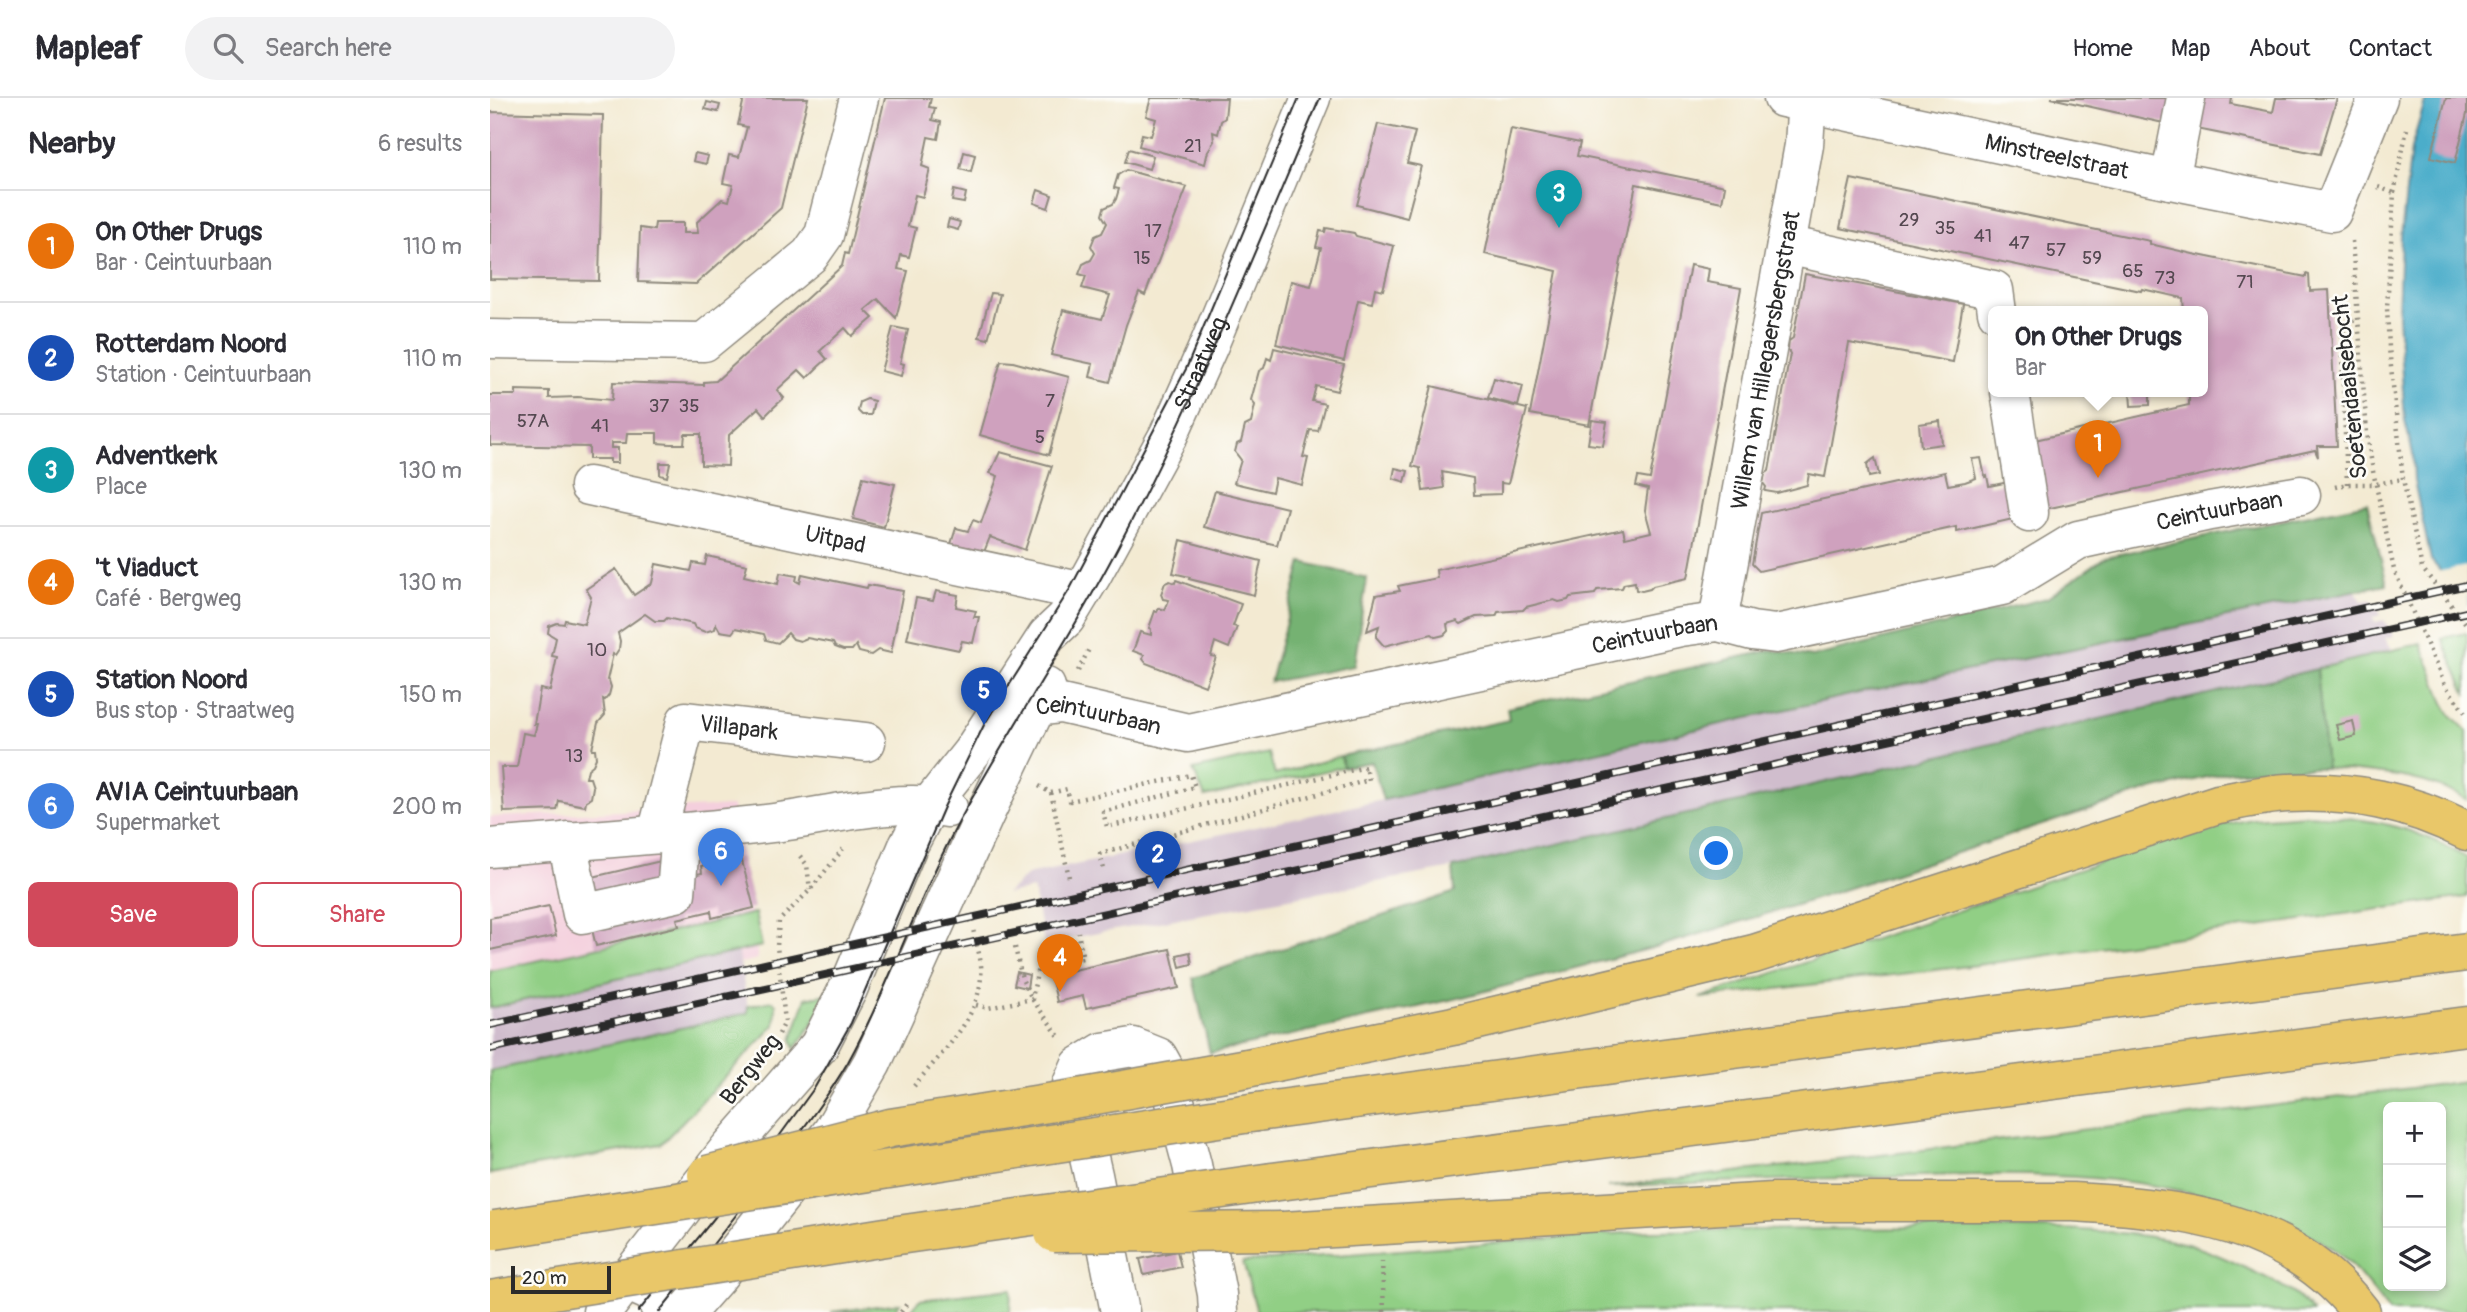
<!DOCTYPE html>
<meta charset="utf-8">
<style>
:root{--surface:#fff;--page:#f2f2f3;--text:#2b2b33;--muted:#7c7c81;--line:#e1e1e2;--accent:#d1495b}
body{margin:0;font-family:Pangolin,sans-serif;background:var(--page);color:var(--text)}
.controls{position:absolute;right:21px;bottom:21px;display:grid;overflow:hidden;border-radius:10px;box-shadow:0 4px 10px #0003}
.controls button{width:63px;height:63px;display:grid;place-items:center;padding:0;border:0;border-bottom:2px solid var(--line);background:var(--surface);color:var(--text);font:35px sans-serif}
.scale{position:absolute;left:21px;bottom:18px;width:100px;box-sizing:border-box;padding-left:7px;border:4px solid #2b2b2b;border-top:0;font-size:19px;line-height:24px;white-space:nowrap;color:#2b2b2b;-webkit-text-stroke:5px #fdfcf7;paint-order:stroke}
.you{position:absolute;left:1227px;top:756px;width:24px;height:24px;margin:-18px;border:5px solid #fff;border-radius:50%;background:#1a73e8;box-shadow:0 0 0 10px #1a73e833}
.badge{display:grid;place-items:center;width:46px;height:46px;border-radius:50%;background:var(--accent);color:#fff;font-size:23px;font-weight:700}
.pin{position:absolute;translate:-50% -58px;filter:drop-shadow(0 2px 4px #0008)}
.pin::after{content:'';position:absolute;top:37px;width:24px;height:21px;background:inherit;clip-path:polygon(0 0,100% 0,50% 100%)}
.popup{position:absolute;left:1498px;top:208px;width:220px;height:91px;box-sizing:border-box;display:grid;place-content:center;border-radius:10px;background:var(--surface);filter:drop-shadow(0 2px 5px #0005);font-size:23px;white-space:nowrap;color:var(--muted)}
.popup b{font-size:26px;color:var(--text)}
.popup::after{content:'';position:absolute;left:50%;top:100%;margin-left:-14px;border:14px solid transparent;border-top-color:var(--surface)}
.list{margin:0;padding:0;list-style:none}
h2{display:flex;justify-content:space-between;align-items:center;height:91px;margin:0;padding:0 28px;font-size:30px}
h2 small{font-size:23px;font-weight:400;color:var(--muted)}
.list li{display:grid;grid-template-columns:46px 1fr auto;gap:21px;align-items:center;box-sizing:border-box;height:112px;padding:0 28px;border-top:2px solid var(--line)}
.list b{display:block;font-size:26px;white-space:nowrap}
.list p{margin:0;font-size:23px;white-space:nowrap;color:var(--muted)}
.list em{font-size:23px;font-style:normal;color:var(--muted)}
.actions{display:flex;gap:14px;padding:21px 28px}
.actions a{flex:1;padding:16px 0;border:2px solid var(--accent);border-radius:10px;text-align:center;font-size:24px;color:var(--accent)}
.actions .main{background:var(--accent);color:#fff}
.icon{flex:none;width:38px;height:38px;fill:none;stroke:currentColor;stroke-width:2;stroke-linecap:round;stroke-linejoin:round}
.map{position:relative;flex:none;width:1977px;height:1214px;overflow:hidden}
header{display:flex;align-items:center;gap:42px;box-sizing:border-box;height:98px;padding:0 35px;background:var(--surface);border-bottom:2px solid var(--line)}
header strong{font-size:33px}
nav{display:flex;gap:38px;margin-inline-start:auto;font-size:24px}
.search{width:490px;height:63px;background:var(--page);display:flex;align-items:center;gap:18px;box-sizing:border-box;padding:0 24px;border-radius:38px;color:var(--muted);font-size:26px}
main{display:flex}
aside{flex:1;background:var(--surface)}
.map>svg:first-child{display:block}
.built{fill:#f4cfdd}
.industrial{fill:#d0bdcd}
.green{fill:#91cf85;stroke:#5e7d58;stroke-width:2;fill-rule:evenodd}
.forest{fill:#74b272;stroke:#506e4e;stroke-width:2}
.water{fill:#4badca;stroke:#3b6c7a;stroke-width:2}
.pier{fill:#f3ead2}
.building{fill:#cfa1be}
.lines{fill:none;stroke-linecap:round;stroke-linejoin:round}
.minor-casing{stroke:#8f8a7e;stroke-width:41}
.highway-casing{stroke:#8f8a7e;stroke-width:41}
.path{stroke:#8f8a7e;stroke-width:4.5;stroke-dasharray:2 5;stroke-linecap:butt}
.minor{stroke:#fff;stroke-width:38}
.highway{stroke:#e9c769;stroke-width:38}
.tram{stroke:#2b2b2b;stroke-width:2}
.rail-casing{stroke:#2b2b2b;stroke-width:8}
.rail{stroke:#fdfcf7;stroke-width:5;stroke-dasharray:16;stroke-linecap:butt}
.highway-bridge-casing{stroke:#8f8a7e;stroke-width:41;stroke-linecap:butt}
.highway-bridge{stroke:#e9c769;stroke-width:38}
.labels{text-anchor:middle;stroke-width:5;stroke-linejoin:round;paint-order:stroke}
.number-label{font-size:19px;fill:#544850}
.street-label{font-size:23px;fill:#2b2b2b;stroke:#fdfcf7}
</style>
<header>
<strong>Mapleaf</strong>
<div class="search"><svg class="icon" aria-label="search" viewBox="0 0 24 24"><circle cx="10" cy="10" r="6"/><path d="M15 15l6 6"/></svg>Search here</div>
<nav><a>Home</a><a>Map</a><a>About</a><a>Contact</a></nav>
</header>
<main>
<aside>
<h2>Nearby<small>6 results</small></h2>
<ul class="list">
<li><span class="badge" style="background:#e8710a">1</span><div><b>On Other Drugs</b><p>Bar · Ceintuurbaan</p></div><em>110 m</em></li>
<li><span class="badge" style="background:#1a4fb4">2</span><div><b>Rotterdam Noord</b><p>Station · Ceintuurbaan</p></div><em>110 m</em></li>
<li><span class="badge" style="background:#0f9aa8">3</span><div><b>Adventkerk</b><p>Place</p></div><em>130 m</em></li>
<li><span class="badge" style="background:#e8710a">4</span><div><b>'t Viaduct</b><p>Café · Bergweg</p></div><em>130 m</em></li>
<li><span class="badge" style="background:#1a4fb4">5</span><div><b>Station Noord</b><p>Bus stop · Straatweg</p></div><em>150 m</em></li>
<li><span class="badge" style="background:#3f7fe0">6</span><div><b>AVIA Ceintuurbaan</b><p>Supermarket</p></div><em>200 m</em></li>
</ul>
<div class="actions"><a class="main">Save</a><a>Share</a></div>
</aside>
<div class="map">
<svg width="1977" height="1214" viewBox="0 0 1977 1214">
<rect width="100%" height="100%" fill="#fdfcf7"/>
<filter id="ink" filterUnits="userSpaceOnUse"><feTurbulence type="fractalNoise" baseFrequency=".0143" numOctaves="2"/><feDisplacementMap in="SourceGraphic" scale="14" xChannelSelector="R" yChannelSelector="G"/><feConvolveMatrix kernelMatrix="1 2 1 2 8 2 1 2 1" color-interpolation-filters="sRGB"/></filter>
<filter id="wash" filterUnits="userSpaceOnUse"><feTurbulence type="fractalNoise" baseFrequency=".00686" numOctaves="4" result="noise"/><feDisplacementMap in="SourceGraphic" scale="28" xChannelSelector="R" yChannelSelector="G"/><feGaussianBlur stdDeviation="1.57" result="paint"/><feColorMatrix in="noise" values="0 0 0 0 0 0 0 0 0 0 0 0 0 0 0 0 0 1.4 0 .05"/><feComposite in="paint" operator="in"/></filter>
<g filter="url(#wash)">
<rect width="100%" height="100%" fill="#f3ead2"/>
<!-- built -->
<path class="built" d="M243,708L268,861L0,922V719Z"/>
<!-- industrial -->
<g class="industrial">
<path d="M1865,492L1872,503L1881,501L1891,517L1882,520L1885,524L1894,522L1904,538L1895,540L1902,551L1827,571L963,770L554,845L543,791L516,796L537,777L893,702L1378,593Z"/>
<path d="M248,853L259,915L0,973V910Z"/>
</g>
<!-- green -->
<g class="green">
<path d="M1976,535L1977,537V597L1952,540Z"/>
<path d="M1931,545L1954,605L1961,617L1977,633V702C1934,676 1885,675 1836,670L1827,571Z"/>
<path d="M779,655L785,677L851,658L853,669L715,699L703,672Z"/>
<path d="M1817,717C1880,720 1923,727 1977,760V799L1487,867L1210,900L1706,732L1763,721Z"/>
<path d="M265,815L272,848L0,910V873Z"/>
<path d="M343,895L305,951L302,942L316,900Z"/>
<path d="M282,903L286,906L285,927L171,1046L0,1076V973L258,915V908Z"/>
<path d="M1977,983V1214H1899C1884,1194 1867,1170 1847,1154C1826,1138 1800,1128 1776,1118C1654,1069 1523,1076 1393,1079C1301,1081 1209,1084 1117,1089L1417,1054ZM1898,1009H1951V1188H1898Z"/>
<path d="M1449,1130C1530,1131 1614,1127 1693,1145C1717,1151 1740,1162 1762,1173C1784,1183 1808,1195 1823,1214H767L753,1164L1160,1133Z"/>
<path d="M521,1191L520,1214H420L429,1202Z"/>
<path d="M410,1205L403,1214H341Z"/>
</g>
<!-- forest -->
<g class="forest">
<path d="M1877,405L1897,486L1378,593L893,702L882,664L853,669L851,658L1019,622L1017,610L1282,552L1322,559L1557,500L1615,459Z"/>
<path d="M812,464L877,480L864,568L780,584Z"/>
<path d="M1827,571L1836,670H1800L1739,674L1653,694L1316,804L1170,848L969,900L720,955L703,880L965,794L963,770Z"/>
</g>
<!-- water -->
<path class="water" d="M1936,0H1977V505L1941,462L1924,383L1923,356L1915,323L1908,217L1911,138L1921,51Z"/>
<!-- pier -->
<path class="pier" d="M1977,468V508L1947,474Z"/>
<g id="blocks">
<!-- building -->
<g class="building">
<path d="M254,0H318L291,110L206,186L148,184L150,130L164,132L165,125H193V135H208L207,124L232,101L239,103L243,87L233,85L239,57L249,59L257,29L248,27Z"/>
<path d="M395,0H441L439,9L445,10L442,22L451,24L448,41L438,39L432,68L440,71L433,99L425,97L418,128L426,130L419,159L411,157L408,171L418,173L406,220L388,201L375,212L383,220L362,238L355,230L330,253L337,261L327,270L317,280L309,272L287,292L294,300L283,310L275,318L268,310L239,337L238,368L211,367V336H195L194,346H181L167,345V335H137L136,345H121V350H128V365H120V361H99V349L0,347V297H26V292L59,293V300L88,299L122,302L123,284L214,287V284L226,283L352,168L355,155L358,156Z"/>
<path d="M661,0H737L735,20L731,23L728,36L723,34L724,43L718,53L715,66L649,48L652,36L661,38L666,21L656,18Z"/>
<path d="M1561,0H1683L1678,26Z"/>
<path d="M1713,0H1742L1741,6L1783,14L1786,0H1847L1830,56L1707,31Z"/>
<path d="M1956,0H1977V16L1965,65L1941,59Z"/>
<path d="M217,4L230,7L228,14L215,11Z"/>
<path d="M0,14L113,17L109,183L0,181Z"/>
<path d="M888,26L925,34L917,65L931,68L917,120L867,107Z"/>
<path d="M1021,31L1090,45L1087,58L1235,88L1232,104L1146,86L1099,327L1040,316L1067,173L995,156Z"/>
<path d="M639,51L663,58L659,71L635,64Z"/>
<path d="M474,54L485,57L481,74L470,71Z"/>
<path d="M205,55L218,58L216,66L203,63Z"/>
<path d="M636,72L697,89L655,197L649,194L636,227L620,284L600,279L603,266L561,257L573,212L612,221L620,197L592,190L596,178L589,176L593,166L601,162L605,155L601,148L605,138L612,135L617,125L612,117L614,110L623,106L626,101L629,91L624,90L628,77Z"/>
<path d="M1361,81L1660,143V146L1703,156L1816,179V176L1819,177L1820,193L1839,192L1847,348H1827L1828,359L1825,352L1551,412L1536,344L1699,307V294H1713V214H1694L1693,200L1652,191L1651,193L1350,130Z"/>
<path d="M464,92L476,95L474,105L462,103Z"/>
<path d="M548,92L562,97L558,110L544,105Z"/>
<path d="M459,121L470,124L468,132L457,129Z"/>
<path d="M836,130L864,135L866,138L904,148L893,192L885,190L882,205L868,202L854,263L786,246L801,183L821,188L831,150L826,149L830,133L835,134Z"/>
<path d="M1200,167L1219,171L1217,184L1251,190L1198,480L1163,488L1160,491L1152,493L1146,492L1145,484L1134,486L1132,490L1107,492L1105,496L1080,499L1078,502L1069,504L1064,502L1036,509L1033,512L1008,514L1006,518L986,519L971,526L967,523L957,526L958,533L954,537L946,539L942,536L894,548L886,539L889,528L877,533L886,497L910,493L908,488L947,480L946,472L1133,431L1135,440L1161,434L1155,412L1158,391L1146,388L1148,379L1160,381Z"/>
<path d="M1315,176L1473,206L1463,264L1359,245L1335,379L1319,376L1317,387L1287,395L1275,393L1276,389L1273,385L1275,376L1279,373L1300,256L1298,252L1299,243L1303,240Z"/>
<path d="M501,195L510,196L498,241L489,239Z"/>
<path d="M403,229L418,232L410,265L414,266L411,278L391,273Z"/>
<path d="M784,250L854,267L847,293L826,288L822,303L835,306L828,333L820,332L813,359L818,360L812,387L785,380L782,394L744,385L751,362L745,354L747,346L751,344L755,328L761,325L765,307L761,302L769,273L774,270L777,260L781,262Z"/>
<path d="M511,263L523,264L579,279L559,357L490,337Z"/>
<path d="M1004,280L1033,288L1028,308L998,300Z"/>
<path d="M942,288L1037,311L1018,386L1011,385V396L984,397L983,380L952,374L954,390L933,393L930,370L922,368Z"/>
<path d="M1640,294H1660V307L1641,308Z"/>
<path d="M377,301L384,303L381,317H372L368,313L370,304Z"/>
<path d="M1102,322L1117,324L1113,348L1098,346Z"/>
<path d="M1450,323L1452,346L1431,349L1429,326Z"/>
<path d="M510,354L562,368L535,452L500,439L494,454L461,446L466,430L478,433L483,422L491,425L508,378L500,375Z"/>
<path d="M1385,360L1389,377L1379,379L1377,366Z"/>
<path d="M1491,360L1495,379L1497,378L1499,388L1519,384L1527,420L1467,434L1466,429L1269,473L1262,466L1271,415L1455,374L1458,387L1475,384L1486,380L1482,361Z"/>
<path d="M170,365H180L177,379L170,377Z"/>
<path d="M905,370L918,373L915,384L903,380Z"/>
<path d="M373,379L405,386L394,429L363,421Z"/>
<path d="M725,393L797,410L787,447L714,429Z"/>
<path d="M691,442L771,463L764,497L699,481L700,479L683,475Z"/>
<path d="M217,458L257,467L254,478L288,486L290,475L307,478L306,483L310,485L312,476L377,490L378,487L413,493L401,555L388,552L381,557L369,554L366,547L362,552H353L345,549L343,545L317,540L310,543L303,541L298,535L288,545L276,542L274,536L246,530L242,535L230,533L226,526L225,531L215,534L205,530L203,526L177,520L174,523H165L155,516L128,535L130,543L129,551L125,557L123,556L117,582L119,583L121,589L119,597L115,602L113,601L115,617L108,625L102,651H105L106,660L103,667L98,671L96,680H100L103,689L101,700L96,703L95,708L69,703L67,712L14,714L11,669H27L33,635L44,637L47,626H44L50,591L60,593L67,559L62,558L66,540L58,535L59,528L67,525L74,526L75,522L94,526L101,499L96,491L126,471L144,497L162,485L166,466L201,473L203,465L215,467Z"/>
<path d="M686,482L751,506L743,528L747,529L739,550L725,544L721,558L726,559L715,588L656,565L653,561L654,557L643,553L650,534L661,537V531L659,530L665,513L667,514L669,510L675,512L679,502L673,501L671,496L675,485L680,483L685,485Z"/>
<path d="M446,493L468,497L466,509L486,513L484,519H489L483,545L472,543L469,552L417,541L426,500L443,503Z"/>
<path d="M1863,623L1866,638L1850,642L1846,627Z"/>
<path d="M251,759L264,810L222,820L221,813L187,821L189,828L106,848L90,782L175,762L179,782L212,775L211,768Z"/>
<path d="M59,808L66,838L0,852V820Z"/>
<path d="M680,851L689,890L596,910L593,898L567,904L561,877Z"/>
<path d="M700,854L702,866L690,869L687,857Z"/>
<path d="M527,874L539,877L537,890L524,887Z"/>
<path d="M687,1153L691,1169L654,1177L650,1161Z"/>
</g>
</g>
</g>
<g filter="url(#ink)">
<use href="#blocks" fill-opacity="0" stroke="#8f8a7e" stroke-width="2"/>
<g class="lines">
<defs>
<g id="minor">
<path id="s1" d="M1293,0L1680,82L1842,114L1888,0"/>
<path d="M1680,82L1696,0"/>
<path d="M1296,147L1504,192L1507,214"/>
<path d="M0,241L214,244L320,157L334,137L369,0"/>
<path d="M1520,294L1539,415"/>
<path id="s2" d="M99,388L580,491L590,496"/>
<path id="s3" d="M1228,524L1314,47L1317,0"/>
<path id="s4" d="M507,614L571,606L698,635L1191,529L1228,524L1262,533L1286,536L1512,488L1588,442L1720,413L1811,397"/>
<path id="s5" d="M167,736L196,623L376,644"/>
<path d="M77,743L92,816L186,795L191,734"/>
<path d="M0,750C94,742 189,736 283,725C338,718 403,700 458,710"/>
<path d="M136,1183L163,1195L172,1214"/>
<path id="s6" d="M112,1214L239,1051L329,948L358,891L417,750L439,708L482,654L557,538L576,520L602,477L679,336L719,247L821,0"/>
<path d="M196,1214L226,1180L342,1034L382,965L495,716L556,589"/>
<path d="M630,1214L603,1077L582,986L590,968L613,954L643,949L668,959L678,977L702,1067L727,1196L728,1214"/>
</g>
<g id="highway">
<path d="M757,970L963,928L1264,856L1728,706C1750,702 1774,696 1798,695C1863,692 1918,703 1977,733"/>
<path d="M767,1014L1977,854"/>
<path d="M782,1084L1977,928"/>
<path d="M793,1133L1283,1104H1583C1691,1110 1800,1122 1871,1214"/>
</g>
</defs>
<!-- minor casing -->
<use href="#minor" class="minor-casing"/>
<!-- highway casing -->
<use href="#highway" class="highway-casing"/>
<!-- path -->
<g class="path">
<path d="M1917,31L1904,95L1897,210L1899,250L1913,381L1932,470L1977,527"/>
<path d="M1888,89L1904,95"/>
<path d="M1862,143L1877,335L1883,373L1904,472L1955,587L1977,617"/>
<path d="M1857,386L1851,235L1867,218"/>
<path d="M1845,389L1857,386H1886L1913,381"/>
<path d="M588,573L600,549"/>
<path d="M549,688L561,695L577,691L580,703L701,677L705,689L613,714L617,729L876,669L879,682L610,756L615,775"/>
<path d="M561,695L580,784"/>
<path d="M310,758L317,767L320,792"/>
<path d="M525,849L532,881L542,901L571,941"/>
<path d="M486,907L498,910L542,901L548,869L593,860L588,834"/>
<path d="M289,936L295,924L287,848L289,823L320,792L353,751"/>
<path d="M424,988C450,956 488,923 491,879C493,864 486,846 483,831"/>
<path d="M892,1163L894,1214"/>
<path d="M411,1214L418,1204"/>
</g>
<!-- minor -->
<use href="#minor" class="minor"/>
<!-- highway -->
<use href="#highway" class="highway"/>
<!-- tram -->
<g class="tram">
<path d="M148,1214L277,1055L325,989L361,925L454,709L494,627L580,491L696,271L809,0"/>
<path d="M169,1214C207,1167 244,1120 281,1072C309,1037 336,1002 358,964C403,882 430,792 476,711C526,621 583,536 630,445C706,301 766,150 830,0"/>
</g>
<defs>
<g id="rail">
<path d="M0,927L1977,487"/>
<path d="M0,951L1977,514"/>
</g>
</defs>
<!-- rail casing -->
<use href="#rail" class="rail-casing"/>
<!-- rail -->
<use href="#rail" class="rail"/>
<defs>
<g id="highway-bridge">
<path d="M217,1077L400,1030L583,1001L757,970"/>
<path d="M5,1132L767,1014"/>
<path d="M564,1135L793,1133"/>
<path d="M0,1202L408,1137L782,1084"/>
</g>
</defs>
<!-- highway-bridge casing -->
<use href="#highway-bridge" class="highway-bridge-casing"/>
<!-- highway-bridge -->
<use href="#highway-bridge" class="highway-bridge"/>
</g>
</g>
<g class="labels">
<!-- number labels -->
<g class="number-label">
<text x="703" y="54">21</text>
<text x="1419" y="128">29</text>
<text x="1455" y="136">35</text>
<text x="663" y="139">17</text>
<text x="1493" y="144">41</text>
<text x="1529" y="151">47</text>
<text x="1566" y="158">57</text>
<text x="652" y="166">15</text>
<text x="1602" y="166">59</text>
<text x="1643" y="179">65</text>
<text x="1675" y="186">73</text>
<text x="1755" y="190">71</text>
<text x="560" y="309">7</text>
<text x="169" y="314">37</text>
<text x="199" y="314">35</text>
<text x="43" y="329">57A</text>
<text x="110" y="334">41</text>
<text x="550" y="345">5</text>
<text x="107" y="558">10</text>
<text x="84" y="664">13</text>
</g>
<!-- street labels -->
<g class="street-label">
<text dy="8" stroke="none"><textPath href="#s1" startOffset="280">Minstreelstraat</textPath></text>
<text dy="8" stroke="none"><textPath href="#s3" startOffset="266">Willem van Hillegaersbergstraat</textPath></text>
<text dy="8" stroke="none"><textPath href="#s6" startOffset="1129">Straatweg</textPath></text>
<text transform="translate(1859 289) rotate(-96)" y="8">Soetendaalsebocht</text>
<text dy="8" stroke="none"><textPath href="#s4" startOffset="1260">Ceintuurbaan</textPath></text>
<text dy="8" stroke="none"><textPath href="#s2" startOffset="252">Uitpad</textPath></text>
<text dy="8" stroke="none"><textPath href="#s4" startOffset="672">Ceintuurbaan</textPath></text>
<text dy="8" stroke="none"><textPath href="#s4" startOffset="103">Ceintuurbaan</textPath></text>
<text dy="8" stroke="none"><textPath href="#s5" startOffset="170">Villapark</textPath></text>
<text transform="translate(260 971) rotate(-52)" y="8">Bergweg</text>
</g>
</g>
</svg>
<div class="controls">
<button>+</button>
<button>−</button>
<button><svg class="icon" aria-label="layers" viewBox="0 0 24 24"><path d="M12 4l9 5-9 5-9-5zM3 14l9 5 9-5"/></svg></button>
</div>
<div class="scale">20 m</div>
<div class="you"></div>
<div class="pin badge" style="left:1608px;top:380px;background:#e8710a">1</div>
<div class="popup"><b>On Other Drugs</b>Bar</div>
<div class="pin badge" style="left:668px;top:791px;background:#1a4fb4">2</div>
<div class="pin badge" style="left:1069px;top:130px;background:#0f9aa8">3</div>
<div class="pin badge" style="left:570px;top:894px;background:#e8710a">4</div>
<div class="pin badge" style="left:494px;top:627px;background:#1a4fb4">5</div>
<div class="pin badge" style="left:231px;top:788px;background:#3f7fe0">6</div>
</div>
</main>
